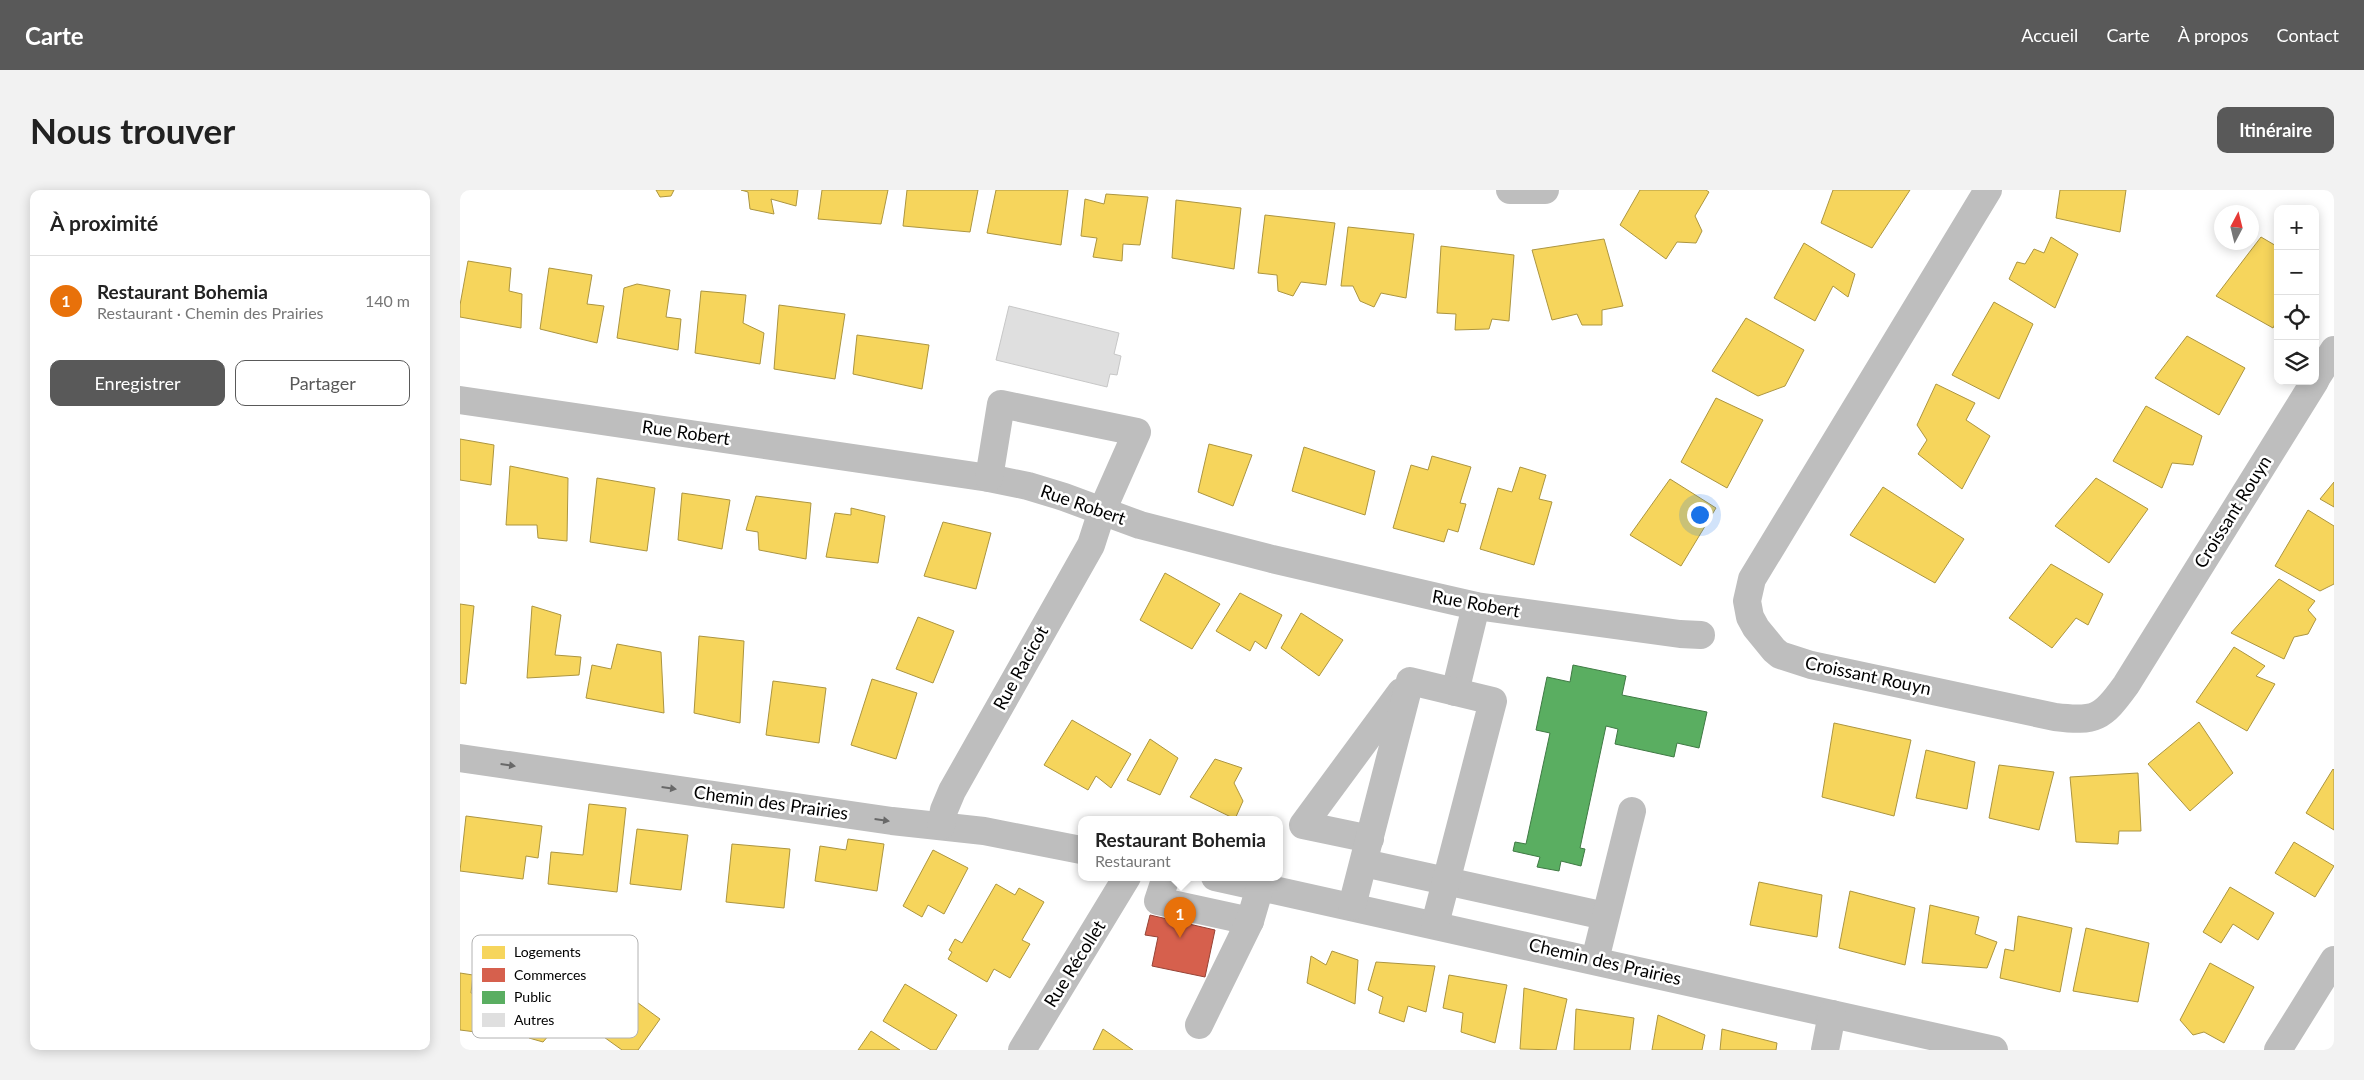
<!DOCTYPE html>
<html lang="fr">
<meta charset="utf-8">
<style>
:root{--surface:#fff;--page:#f2f2f2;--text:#222;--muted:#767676;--line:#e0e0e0;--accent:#595959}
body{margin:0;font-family:Lato,sans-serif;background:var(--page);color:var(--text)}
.controls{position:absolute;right:15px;top:15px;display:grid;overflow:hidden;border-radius:10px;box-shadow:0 2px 12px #0003}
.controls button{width:45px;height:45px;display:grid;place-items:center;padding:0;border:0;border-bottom:1px solid var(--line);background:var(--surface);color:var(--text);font:25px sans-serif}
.compass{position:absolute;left:1754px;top:15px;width:45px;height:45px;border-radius:50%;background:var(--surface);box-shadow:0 2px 12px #0003;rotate:7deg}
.you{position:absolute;left:1239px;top:324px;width:18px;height:18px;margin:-12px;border:4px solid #fff;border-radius:50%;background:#1a73e8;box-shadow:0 0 0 8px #1a73e833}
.badge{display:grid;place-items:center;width:32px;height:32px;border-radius:50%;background:var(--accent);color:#fff;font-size:16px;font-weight:700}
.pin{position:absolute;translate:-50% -41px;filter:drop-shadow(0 1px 2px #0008)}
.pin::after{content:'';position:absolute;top:26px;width:18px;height:15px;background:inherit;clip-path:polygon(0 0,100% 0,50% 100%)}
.popup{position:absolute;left:618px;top:626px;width:205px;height:65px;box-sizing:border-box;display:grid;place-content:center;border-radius:10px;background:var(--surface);filter:drop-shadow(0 1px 4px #0005);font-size:16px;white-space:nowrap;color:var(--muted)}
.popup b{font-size:19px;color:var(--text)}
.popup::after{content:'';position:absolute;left:50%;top:100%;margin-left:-10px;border:10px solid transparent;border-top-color:var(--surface)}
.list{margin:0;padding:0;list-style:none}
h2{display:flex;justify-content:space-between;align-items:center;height:65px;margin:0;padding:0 20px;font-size:21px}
h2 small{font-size:16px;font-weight:400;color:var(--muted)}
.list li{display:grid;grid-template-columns:32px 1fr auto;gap:15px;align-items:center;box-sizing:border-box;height:90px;padding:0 20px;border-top:1px solid var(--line)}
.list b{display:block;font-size:19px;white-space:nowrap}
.list p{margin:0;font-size:16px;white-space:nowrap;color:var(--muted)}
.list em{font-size:16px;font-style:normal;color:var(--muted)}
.actions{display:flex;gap:10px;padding:15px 20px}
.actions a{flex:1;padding:11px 0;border:1px solid var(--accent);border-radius:10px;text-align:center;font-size:18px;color:var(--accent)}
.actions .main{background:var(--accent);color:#fff}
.icon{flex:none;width:28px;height:28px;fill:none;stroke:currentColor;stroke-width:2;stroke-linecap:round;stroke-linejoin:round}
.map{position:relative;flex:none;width:1874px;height:860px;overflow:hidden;border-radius:10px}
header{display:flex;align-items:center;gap:30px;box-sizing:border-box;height:70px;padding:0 25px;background:var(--accent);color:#fff}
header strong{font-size:24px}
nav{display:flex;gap:28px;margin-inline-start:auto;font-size:18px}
.intro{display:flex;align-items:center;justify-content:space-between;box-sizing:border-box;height:120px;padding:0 30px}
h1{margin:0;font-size:35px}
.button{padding:12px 22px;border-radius:10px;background:var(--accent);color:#fff;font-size:18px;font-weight:700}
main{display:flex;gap:30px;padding:0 30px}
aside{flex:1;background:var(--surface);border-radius:10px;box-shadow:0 2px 12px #0003}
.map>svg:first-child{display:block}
.homes{fill:#f6d55c;stroke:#ac9540}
.shops{fill:#d6604d;stroke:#964336}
.public{fill:#5aae61;stroke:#3f7a44}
.building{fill:#dfdfdf;stroke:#c7c7c7}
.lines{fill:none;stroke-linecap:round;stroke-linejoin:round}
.minor{stroke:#bebebe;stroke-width:28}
.oneway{fill:#686868}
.labels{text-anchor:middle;stroke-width:5;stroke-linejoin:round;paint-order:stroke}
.street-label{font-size:18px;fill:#000;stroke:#fff}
.key{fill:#fff;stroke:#b2b2b2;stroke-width:1}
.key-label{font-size:14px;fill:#000}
</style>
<header>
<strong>Carte</strong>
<nav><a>Accueil</a><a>Carte</a><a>À propos</a><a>Contact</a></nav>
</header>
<div class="intro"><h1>Nous trouver</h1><a class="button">Itinéraire</a></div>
<main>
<aside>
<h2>À proximité<small></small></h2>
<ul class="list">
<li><span class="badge" style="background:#e8710a">1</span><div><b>Restaurant Bohemia</b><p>Restaurant · Chemin des Prairies</p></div><em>140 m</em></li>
</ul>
<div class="actions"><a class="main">Enregistrer</a><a>Partager</a></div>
</aside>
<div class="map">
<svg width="1874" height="860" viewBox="0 0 1874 860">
<rect width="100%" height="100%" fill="#fff"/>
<!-- homes -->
<g class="homes">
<path d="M196,0H214L211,6L200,7Z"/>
<path d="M281,0H338L336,16L311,9L314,24L290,19L288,2Z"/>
<path d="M362,0H428L421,34L358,29Z"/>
<path d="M447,0H518L510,42L443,36Z"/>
<path d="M536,0H608L601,55L527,43Z"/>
<path d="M1180,0H1246L1249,2L1235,26L1242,41L1236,53L1217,52L1206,69L1160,35Z"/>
<path d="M1373,0H1450L1412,58L1361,33Z"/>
<path d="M1600,0H1666L1660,42L1596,28Z"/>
<path d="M646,4L688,7L680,55L663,54L662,71L633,67L637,48L621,46L625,9L644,14Z"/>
<path d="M716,10L781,18L774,79L712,68Z"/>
<path d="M805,25L875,33L866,95L841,92L833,106L818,101L817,85L798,83Z"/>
<path d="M888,37L954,44L946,108L921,103L914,117L900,111L893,96H881Z"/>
<path d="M1591,47L1618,64L1595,118L1549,89L1557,72L1565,74L1574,59L1584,63Z"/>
<path d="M1801,47L1818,57V128L1813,138L1756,106Z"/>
<path d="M1144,49L1163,116L1142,120V135H1122L1117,124L1092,130L1072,60Z"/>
<path d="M1344,53L1395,84L1388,107L1373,96L1355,131L1314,108Z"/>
<path d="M981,56L1054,65L1049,131L1032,129L1029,139L995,140L996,124L977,123Z"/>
<path d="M8,71L51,78L49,101L62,104L61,138L0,127V115Z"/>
<path d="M89,78L132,85L127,114L144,116L137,153L80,139Z"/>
<path d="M177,94L210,100L206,127L221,129L218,160L157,148L164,98Z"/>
<path d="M241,101L286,105L283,133L304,143L300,174L235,163Z"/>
<path d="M1534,112L1573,134L1539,209L1492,185Z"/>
<path d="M319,115L385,124L375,189L314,179Z"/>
<path d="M1286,128L1344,160L1325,196L1298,206L1252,181Z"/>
<path d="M397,145L469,155L462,199L393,184Z"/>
<path d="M1727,146L1785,178L1759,225L1695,188Z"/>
<path d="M1476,194L1515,213L1506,230L1530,246L1502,299L1458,264L1467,250L1457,235Z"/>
<path d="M1256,208L1303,230L1267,298L1221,272Z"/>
<path d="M1686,216L1742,246L1733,275L1712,273L1702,298L1653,271Z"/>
<path d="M0,249L34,255L31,295L0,290Z"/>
<path d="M749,254L792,265L773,316L738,302Z"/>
<path d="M844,257L915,281L905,325L832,301Z"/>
<path d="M972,266L1011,277L1000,313L1006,314L998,342L988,339L984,352L933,338L951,275L968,280Z"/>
<path d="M50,276L108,288L107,351L78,348L77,335H46Z"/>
<path d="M1060,277L1086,285L1079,309L1092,312L1074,375L1020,359L1038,298L1052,302Z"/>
<path d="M137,288L195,298L187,361L130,352Z"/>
<path d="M1636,288L1688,319L1649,373L1595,336Z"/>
<path d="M1210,289L1256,318L1221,376L1170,345Z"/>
<path d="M1874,292V317L1860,309Z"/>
<path d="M1423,297L1504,349L1475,393L1390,345Z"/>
<path d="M222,303L270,310L262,359L218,350Z"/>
<path d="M296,306L351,313L346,369L299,360L298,342L286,340Z"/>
<path d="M391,318L425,326L418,373L366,367L375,323L391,325Z"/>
<path d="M1848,320L1874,336V394L1860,401L1815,376Z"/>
<path d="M483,332L531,343L516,399L464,386Z"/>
<path d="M1591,374L1643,404L1628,435L1616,428L1592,458L1549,428Z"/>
<path d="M705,383L760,414L732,459L680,430Z"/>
<path d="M1819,389L1855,411L1848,420L1856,429L1848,444L1834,447L1824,469L1771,443Z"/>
<path d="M780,403L822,425L806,459L795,451L790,461L756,441Z"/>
<path d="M0,414L14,416L6,494L0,493Z"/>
<path d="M72,416L101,425L95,465L121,467L119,485L67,488Z"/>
<path d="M841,423L883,450L859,486L821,458Z"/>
<path d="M458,427L494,441L473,493L436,479Z"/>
<path d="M239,446L284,451L280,533L234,523Z"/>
<path d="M157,454L201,462L204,523L126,508L132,475L151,479Z"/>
<path d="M1774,457L1805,476L1796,486L1815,494L1787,541L1736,512Z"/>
<path d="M412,489L457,503L436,569L391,555Z"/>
<path d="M313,491L366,498L359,553L306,545Z"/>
<path d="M612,530L671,564L651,598L636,586L628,600L584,575Z"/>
<path d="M1739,532L1773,583L1730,621L1688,574Z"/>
<path d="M1374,533L1451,550L1434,626L1362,607Z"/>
<path d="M690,549L718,568L700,605L667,590Z"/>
<path d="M1466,560L1515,572L1507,619L1456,608Z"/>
<path d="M755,569L782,578L774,593L783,611L775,629L730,607Z"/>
<path d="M1539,575L1594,582L1579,640L1529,628Z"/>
<path d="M1873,579L1874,580V640L1846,623Z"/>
<path d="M1678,583L1681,641H1659L1658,654L1616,652L1610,587Z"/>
<path d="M129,614L166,618L157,702L88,694L91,662L123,665Z"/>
<path d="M6,626L82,636L78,668L66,666L63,689L0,681Z"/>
<path d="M177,639L228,645L221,700L170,694Z"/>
<path d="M388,649L424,654L417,701L355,691L360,656L386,660Z"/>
<path d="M1834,652L1874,676L1855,707L1815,683Z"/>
<path d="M272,654L330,659L324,718L266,712Z"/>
<path d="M473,660L508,678L484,724L468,715L462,727L443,716Z"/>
<path d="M1299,692L1362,705L1357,747L1290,735Z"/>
<path d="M536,694L555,705L559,698L584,712L562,750L570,754L550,788L534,779L527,792L488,769L492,762L489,760L495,749L502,753Z"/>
<path d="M1770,697L1814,723L1798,750L1773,734L1761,753L1743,742Z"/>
<path d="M1390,701L1455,718L1445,775L1379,758Z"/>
<path d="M1470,715L1519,727L1515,744L1537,752L1527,778L1462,773Z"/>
<path d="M1558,726L1612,738L1600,802L1540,788L1545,759L1554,761Z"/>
<path d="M1626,738L1689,753L1678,812L1613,801Z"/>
<path d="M872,761L898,770L895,814L847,793L851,766L866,775Z"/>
<path d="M916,772L975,776L966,822L948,816L944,832L919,823L923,807L908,800Z"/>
<path d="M1750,773L1794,797L1764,853L1744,842L1733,845L1720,830Z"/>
<path d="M0,783L13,785L11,803L29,805L24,843L0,840Z"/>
<path d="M989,785L1047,795L1035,853L1001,842L1003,823L983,818Z"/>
<path d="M144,788L200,829L178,860H162L116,827Z"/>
<path d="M52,792L103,797L99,844H90L83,852L69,848L62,838L48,837Z"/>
<path d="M445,794L497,825L476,860H471L423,831Z"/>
<path d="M1064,798L1107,809L1096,860L1060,859Z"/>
<path d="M1116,819L1174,828L1170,860H1114Z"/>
<path d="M1198,825L1245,845L1242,860H1192Z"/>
<path d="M643,839L673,860H633Z"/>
<path d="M1262,839L1317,853L1316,860H1260Z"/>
<path d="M411,841L440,860H398Z"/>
</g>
<!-- shops -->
<path class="shops" d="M690,725L755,740L745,787L692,776L698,747L685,745Z"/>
<!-- public -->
<path class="public" d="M1113,475L1166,486L1162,505L1247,522L1239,558L1217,553L1214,567L1155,554L1158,539L1146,536L1120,658L1125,659L1121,676L1101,671L1099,681L1077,677L1080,667L1053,661L1055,652L1066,654L1090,543L1076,540L1087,487L1110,492Z"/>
<!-- building -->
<path class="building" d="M549,116L659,143L654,164L661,166L657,185L650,184L647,197L536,170Z"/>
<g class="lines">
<!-- minor -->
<g class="minor">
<path d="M1050,0H1085"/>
<path d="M1528,0L1292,389L1287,411L1290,427L1296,438L1314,460L1320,465L1351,475L1595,527C1636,532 1642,528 1666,495L1855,191"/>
<path d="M1855,190L1874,160"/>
<path d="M0,210L529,288L568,296L604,307L680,335L812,369L981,408L1016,416L1220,444L1241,445"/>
<path d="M995,502L1016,416"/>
<path d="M0,568L432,631L524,641L621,660"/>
<path d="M481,636L484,620L492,601L631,355L642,321L677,242L541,214L529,288"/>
<path d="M910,649L843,635L941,502"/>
<path d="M904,673L1145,726"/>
<path d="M706,687L698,711L790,731"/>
<path d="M755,687L1534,860"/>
<path d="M892,716L950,491L1033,511L975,734"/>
<path d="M1135,770L1172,621"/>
<path d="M739,835L790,731L800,697"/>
<path d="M562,860L667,687"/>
<path d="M1365,860L1372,824"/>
<path d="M1818,860L1874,770"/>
</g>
</g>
<!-- one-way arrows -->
<defs><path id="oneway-solid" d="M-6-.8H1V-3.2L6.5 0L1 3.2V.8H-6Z" transform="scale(1.25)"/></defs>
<g class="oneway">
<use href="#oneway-solid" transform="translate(48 575) rotate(8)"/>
<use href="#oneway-solid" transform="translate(209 598) rotate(8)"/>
<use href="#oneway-solid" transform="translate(422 630) rotate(8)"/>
</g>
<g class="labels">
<!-- street labels -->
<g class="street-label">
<text transform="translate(226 243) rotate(8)" y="6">Rue Robert</text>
<text transform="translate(623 315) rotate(19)" y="6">Rue Robert</text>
<text transform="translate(1773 322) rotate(-58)" y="6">Croissant Rouyn</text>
<text transform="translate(1016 414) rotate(10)" y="6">Rue Robert</text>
<text transform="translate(561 478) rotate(-61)" y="6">Rue Racicot</text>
<text transform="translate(1408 486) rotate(12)" y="6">Croissant Rouyn</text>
<text transform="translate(311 613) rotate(8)" y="6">Chemin des Prairies</text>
<text transform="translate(1145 772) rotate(13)" y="6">Chemin des Prairies</text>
<text transform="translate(615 774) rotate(-58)" y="6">Rue Récollet</text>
</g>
</g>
<!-- legend -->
<rect x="12" y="745" width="166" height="103" rx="8" class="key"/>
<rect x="22" y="756" width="23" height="13" fill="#f6d55c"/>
<rect x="22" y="778" width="23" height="14" fill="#d6604d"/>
<rect x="22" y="801" width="23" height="13" fill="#5aae61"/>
<rect x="22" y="823" width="23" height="14" fill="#dfdfdf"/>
<g class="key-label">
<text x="54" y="767">Logements</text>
<text x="54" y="790">Commerces</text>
<text x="54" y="812">Public</text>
<text x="54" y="835">Autres</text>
</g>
</svg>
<div class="controls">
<button>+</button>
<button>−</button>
<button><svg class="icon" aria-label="locate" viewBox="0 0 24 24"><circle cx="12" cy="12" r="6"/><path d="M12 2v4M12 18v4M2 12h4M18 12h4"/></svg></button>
<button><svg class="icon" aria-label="layers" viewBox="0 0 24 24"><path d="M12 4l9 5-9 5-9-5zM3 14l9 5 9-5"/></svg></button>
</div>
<svg class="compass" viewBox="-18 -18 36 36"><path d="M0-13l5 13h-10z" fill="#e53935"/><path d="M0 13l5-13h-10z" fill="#767676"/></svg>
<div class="you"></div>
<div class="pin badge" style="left:720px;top:748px;background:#e8710a">1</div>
<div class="popup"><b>Restaurant Bohemia</b>Restaurant</div>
</div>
</main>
